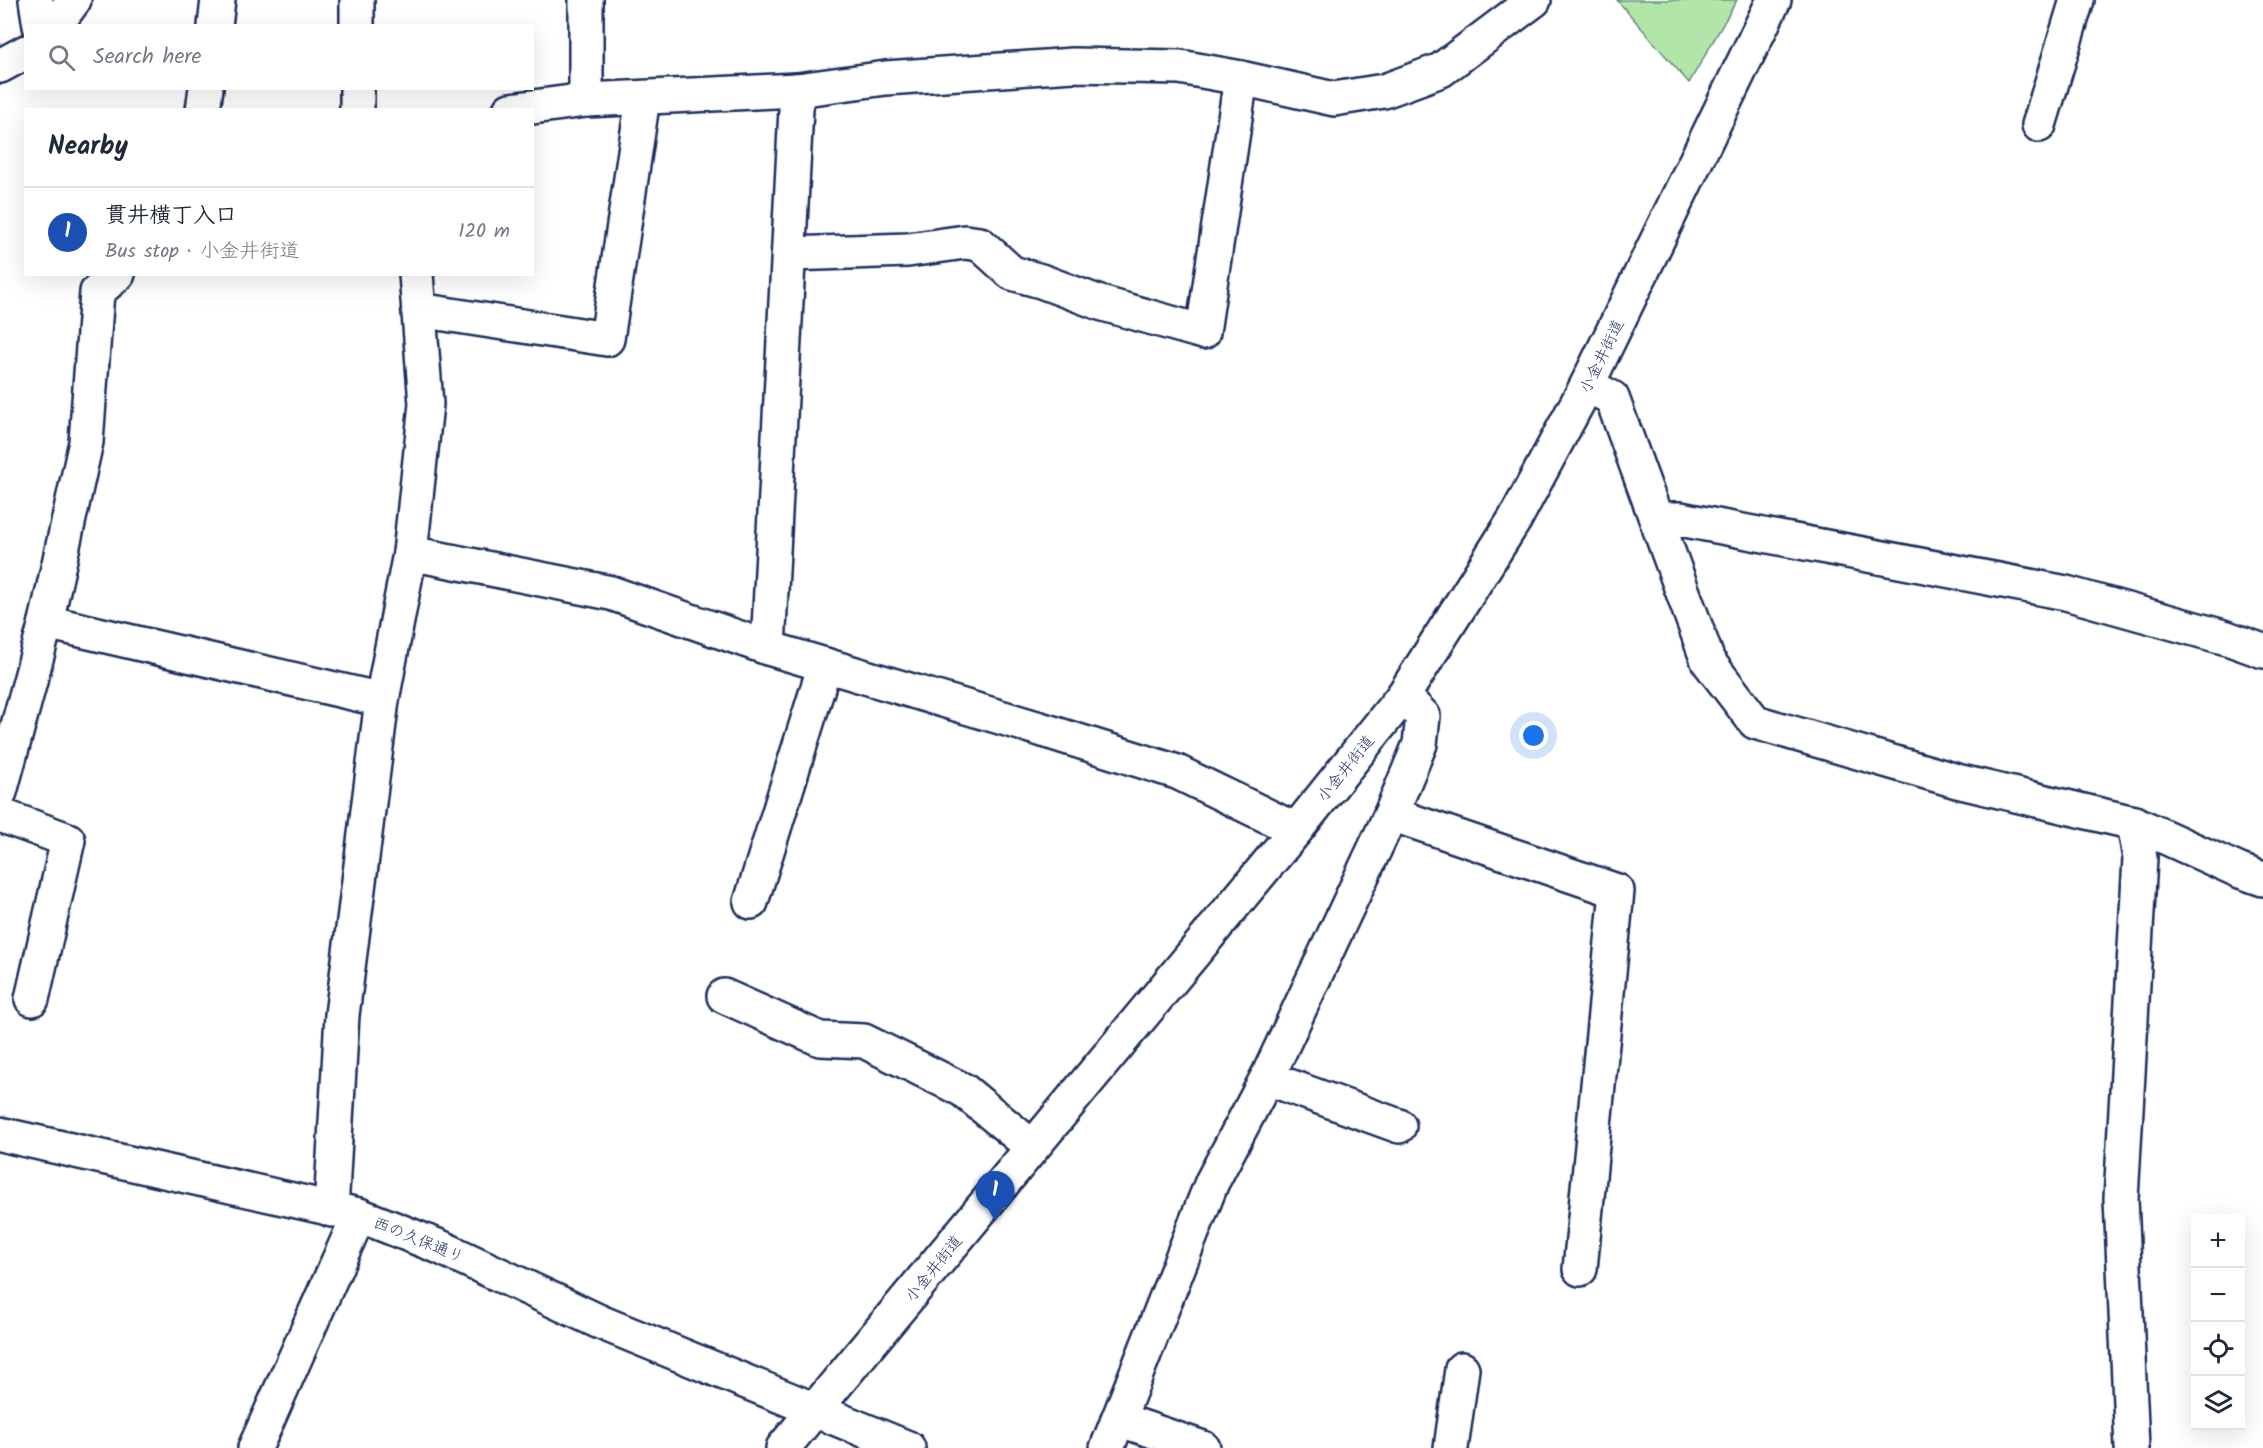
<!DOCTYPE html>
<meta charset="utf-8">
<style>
:root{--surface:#fff;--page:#f2f2f3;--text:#1f2937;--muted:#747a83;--line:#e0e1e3;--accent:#1f6fb2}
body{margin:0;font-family:Kalam,"Klee One",sans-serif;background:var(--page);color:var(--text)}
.controls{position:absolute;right:18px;bottom:18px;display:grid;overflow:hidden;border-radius:0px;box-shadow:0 6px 24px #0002}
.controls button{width:54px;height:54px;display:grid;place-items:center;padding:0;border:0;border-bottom:2px solid var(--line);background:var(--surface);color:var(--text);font:30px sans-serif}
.you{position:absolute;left:1534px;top:736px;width:21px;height:21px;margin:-15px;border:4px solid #fff;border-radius:50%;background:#1a73e8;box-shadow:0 0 0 9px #1a73e833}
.badge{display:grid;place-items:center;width:39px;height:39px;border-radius:50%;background:var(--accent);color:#fff;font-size:20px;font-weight:700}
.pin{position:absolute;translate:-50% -50px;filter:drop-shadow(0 2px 3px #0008)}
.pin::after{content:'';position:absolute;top:32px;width:21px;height:18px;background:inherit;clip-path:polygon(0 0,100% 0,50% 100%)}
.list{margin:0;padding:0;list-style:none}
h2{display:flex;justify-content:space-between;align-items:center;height:78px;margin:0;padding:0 24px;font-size:26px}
h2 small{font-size:20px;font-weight:400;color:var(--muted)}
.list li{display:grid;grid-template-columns:39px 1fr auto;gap:18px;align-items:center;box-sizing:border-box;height:90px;padding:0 24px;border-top:2px solid var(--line)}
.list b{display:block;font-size:22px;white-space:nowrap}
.list p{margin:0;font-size:20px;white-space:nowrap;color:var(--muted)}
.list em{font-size:20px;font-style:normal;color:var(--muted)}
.icon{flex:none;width:33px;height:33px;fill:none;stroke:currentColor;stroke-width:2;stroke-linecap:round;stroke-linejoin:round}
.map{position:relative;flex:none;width:2263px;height:1448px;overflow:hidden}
.search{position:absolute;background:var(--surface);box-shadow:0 6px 24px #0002;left:24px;top:24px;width:510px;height:66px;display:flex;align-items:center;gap:15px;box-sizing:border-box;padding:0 21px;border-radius:0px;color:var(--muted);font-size:22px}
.panel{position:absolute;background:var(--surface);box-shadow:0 6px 24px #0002;left:24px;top:108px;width:510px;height:168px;border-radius:0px}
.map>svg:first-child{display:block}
.green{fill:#b2e6a8;stroke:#668a83;stroke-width:1.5}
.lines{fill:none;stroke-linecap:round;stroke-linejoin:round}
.minor-casing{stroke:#1b2f5e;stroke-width:38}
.major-casing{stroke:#1b2f5e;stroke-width:38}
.minor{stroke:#fff;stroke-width:33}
.major{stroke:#fff;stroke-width:33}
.labels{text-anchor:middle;stroke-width:6;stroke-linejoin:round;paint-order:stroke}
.street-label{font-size:16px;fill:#1b2f5e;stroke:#fff}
</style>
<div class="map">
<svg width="2263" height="1448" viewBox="0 0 2263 1448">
<rect width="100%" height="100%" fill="#fff"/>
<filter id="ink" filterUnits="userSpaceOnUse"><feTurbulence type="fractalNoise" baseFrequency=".0167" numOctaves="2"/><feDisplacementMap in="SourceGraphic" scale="12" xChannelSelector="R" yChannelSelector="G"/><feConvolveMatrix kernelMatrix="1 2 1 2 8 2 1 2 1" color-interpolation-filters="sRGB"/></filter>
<g filter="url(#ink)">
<!-- green -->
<path class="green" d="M1617,0H1737L1689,83Z"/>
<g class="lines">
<defs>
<g id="minor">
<path d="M36,0L40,26"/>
<path d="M55,26L74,0"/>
<path d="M215,26L218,0"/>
<path d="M357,26V0"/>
<path d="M0,66L26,52"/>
<path d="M357,88V110"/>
<path d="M586,100V0"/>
<path d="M203,110L206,88"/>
<path d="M510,110L586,100L797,90L886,78L1073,65L1180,67L1241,78L1334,99L1384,91L1441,70L1534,0"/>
<path d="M2039,125L2077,0"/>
<path d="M789,254L908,250L965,242L980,244L1012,273L1041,281L1100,303L1203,332L1241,78"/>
<path d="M419,310L607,339L643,98"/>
<path d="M1587,385L1612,398L1708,661L1755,722L1957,781L2134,823L2240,871L2263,879"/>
<path d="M1657,519H1680L2066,593L2227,638L2263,651"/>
<path d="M410,553L611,593L768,648L1040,729L1177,772L1296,830"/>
<path d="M46,622L382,700"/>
<path d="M768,648L797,90"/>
<path d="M0,792L46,622L86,442L97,292L118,274"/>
<path d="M1391,814L1617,891L1580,1269"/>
<path d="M0,815L68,840L32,999"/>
<path d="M751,902L825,665"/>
<path d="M724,996L820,1039L864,1041L963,1090L1032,1147"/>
<path d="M1267,1078L1399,1126"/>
<path d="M0,1134L359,1215L440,1247L600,1322L908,1448"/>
<path d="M331,1210L342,1015L382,700L410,553L426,404L416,274"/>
<path d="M1118,1419L1203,1448"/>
<path d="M255,1448L359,1215"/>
<path d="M1107,1448L1212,1182L1267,1078L1391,814L1420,744L1423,716L1403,696"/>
<path d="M1451,1448L1462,1369"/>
<path d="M2132,1448L2121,1199L2140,858L2134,823"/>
</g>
<path id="major" d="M783,1448L1296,830L1403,696L1515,519L1587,385L1774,0"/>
</defs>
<!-- minor casing -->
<use href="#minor" class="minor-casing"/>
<!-- major casing -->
<use href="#major" class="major-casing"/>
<!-- minor -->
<use href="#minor" class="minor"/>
<!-- major -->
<use href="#major" class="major"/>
</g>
</g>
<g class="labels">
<!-- street labels -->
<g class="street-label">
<text transform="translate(1601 356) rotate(-64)" y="6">小金井街道</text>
<text transform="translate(1345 768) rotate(-51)" y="6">小金井街道</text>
<text transform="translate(419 1239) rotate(22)" y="6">西の久保通り</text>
<text transform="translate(933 1268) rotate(-51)" y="6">小金井街道</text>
</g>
</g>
</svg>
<div class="controls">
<button>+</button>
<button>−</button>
<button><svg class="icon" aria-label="locate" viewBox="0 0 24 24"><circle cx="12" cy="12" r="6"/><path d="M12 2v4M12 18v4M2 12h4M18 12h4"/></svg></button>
<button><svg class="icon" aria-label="layers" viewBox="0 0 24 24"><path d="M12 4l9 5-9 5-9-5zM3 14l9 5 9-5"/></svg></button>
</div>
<div class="you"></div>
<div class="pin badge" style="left:995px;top:1221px;background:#1a4fb4">1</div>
<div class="search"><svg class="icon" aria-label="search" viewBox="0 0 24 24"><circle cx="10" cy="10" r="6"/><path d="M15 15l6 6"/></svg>Search here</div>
<section class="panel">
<h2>Nearby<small></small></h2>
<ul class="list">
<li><span class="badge" style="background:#1a4fb4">1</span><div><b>貫井横丁入口</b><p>Bus stop · 小金井街道</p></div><em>120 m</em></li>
</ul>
</section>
</div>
